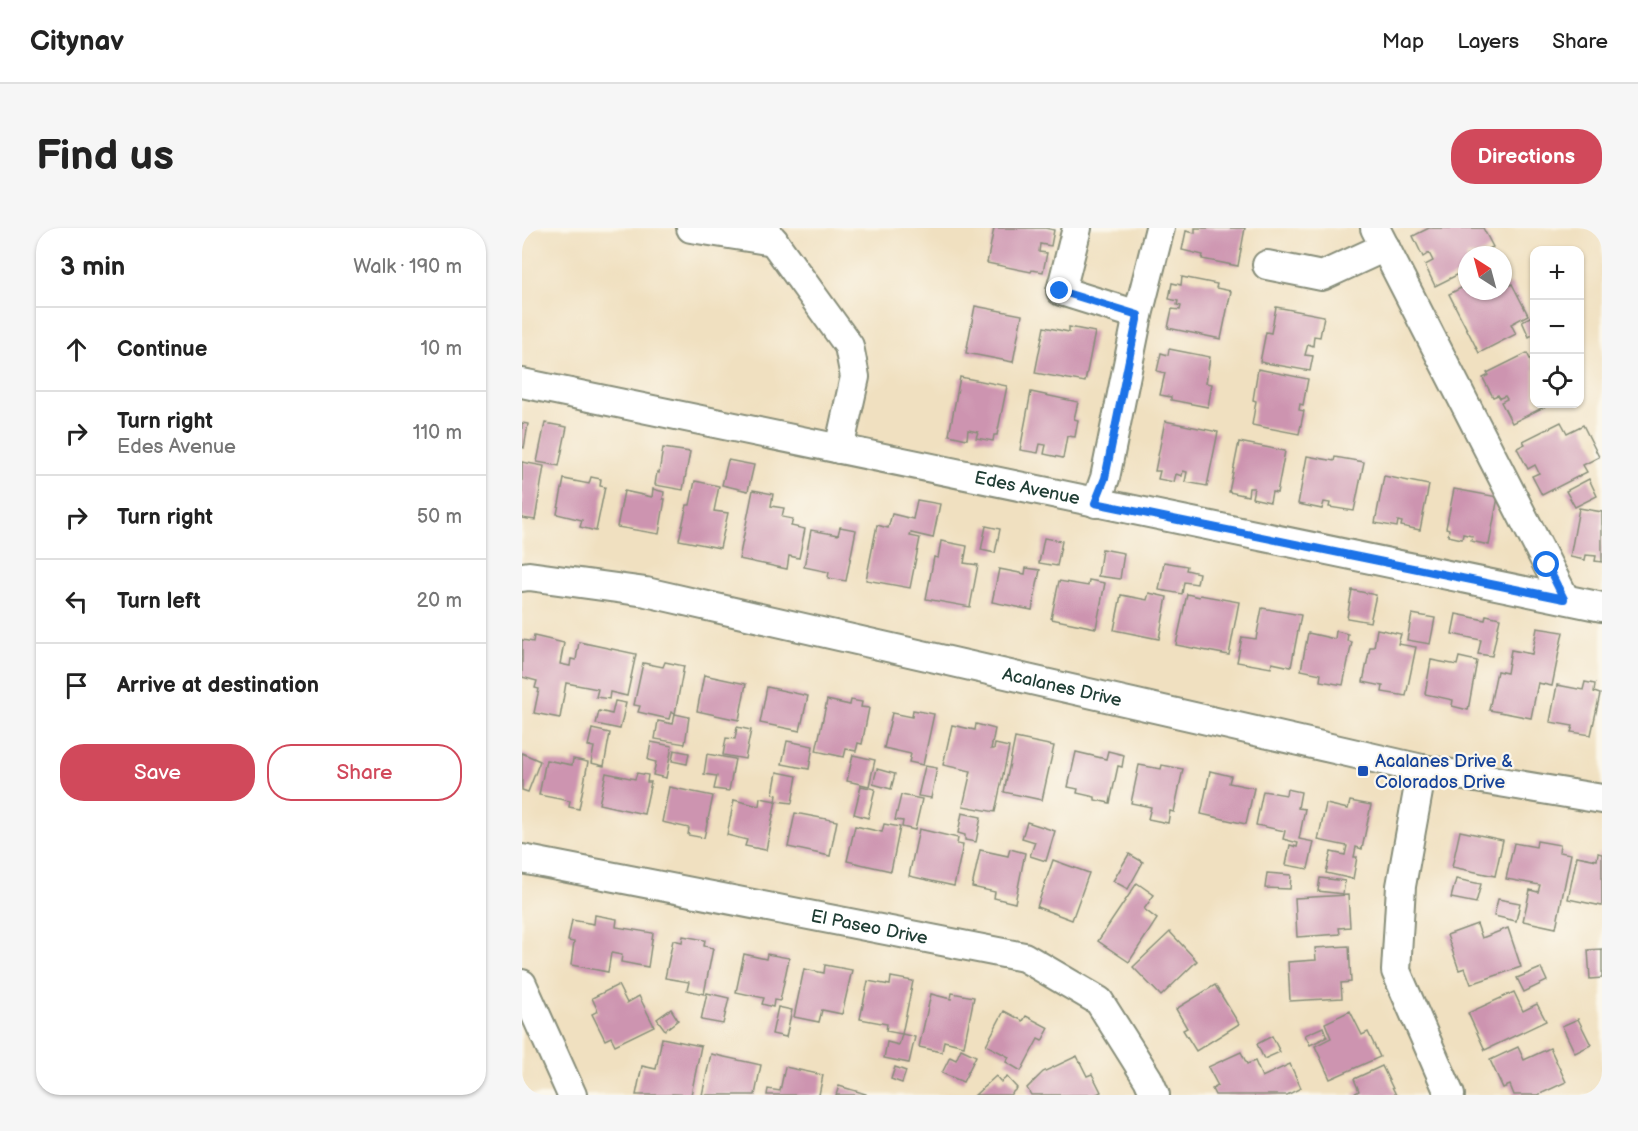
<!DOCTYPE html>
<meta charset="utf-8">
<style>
:root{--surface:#fff;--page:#f6f6f6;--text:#222;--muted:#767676;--line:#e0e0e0;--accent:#d1495b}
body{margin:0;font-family:"Balsamiq Sans",sans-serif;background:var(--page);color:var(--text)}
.controls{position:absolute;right:18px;top:18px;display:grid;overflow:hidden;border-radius:12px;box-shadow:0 2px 4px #0004}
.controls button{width:54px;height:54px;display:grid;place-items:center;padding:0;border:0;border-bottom:2px solid var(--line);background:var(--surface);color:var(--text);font:30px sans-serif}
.compass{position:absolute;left:936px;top:18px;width:54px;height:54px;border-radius:50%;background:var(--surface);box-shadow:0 2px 4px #0004;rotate:324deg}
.stop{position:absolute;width:18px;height:18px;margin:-14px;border:4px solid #1a73e8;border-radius:50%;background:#fff}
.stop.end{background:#1a73e8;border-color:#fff;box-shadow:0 2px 6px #0008}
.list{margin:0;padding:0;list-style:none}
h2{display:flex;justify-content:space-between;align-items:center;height:78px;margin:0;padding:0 24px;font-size:26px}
h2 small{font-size:20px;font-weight:400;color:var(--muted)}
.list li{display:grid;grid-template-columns:39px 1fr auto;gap:18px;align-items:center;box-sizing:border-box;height:84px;padding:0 24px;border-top:2px solid var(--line)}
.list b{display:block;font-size:22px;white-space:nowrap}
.list p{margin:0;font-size:20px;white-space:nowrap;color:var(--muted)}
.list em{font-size:20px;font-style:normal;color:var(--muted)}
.actions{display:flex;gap:12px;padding:18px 24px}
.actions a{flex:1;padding:14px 0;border:2px solid var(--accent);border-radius:24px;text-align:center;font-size:21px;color:var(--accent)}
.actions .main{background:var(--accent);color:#fff}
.icon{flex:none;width:33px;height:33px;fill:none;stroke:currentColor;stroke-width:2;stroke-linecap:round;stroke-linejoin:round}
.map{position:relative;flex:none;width:1080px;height:867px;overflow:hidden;border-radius:24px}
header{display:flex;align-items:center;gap:36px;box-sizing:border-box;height:84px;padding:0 30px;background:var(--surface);border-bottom:2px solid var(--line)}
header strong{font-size:28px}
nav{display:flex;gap:33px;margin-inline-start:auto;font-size:21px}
.intro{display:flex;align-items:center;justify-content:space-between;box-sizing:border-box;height:144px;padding:0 36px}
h1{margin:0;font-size:42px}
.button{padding:15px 27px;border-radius:24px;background:var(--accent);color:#fff;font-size:21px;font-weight:700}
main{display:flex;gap:36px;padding:0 36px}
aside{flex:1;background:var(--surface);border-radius:24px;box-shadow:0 2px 4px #0004}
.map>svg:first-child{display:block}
.building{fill:#cd94b0}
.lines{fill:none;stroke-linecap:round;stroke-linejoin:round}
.minor-casing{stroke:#888e7a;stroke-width:32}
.minor{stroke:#fff;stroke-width:28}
.route{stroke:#1a73e8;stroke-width:8}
.transit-dot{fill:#1a4fb4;stroke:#fbf7ec;stroke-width:2}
.labels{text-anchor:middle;stroke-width:4.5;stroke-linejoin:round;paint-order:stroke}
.street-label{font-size:18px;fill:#1f3d34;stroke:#fbf7ec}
.transit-label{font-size:18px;fill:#164399;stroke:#fbf7ec;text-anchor:start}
</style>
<header>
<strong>Citynav</strong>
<nav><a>Map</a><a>Layers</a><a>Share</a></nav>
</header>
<div class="intro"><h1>Find us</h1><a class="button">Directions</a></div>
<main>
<aside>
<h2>3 min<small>Walk · 190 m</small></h2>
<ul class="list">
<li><svg class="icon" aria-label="ahead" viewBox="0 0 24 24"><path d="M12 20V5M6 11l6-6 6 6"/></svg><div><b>Continue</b></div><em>10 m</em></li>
<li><svg class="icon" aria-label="right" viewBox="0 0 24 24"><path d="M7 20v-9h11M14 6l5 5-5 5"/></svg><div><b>Turn right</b><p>Edes Avenue</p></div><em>110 m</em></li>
<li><svg class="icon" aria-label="right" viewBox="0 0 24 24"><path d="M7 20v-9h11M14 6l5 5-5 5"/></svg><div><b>Turn right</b></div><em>50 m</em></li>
<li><svg class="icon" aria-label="left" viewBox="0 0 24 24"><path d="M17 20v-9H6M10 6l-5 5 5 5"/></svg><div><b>Turn left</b></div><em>20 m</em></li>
<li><svg class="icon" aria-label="arrive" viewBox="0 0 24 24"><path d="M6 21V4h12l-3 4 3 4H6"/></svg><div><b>Arrive at destination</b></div></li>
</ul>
<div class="actions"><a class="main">Save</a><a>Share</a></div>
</aside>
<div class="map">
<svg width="1080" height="867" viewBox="0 0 1080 867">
<rect width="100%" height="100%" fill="#fbf7ec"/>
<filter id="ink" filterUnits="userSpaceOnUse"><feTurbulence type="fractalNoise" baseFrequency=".0167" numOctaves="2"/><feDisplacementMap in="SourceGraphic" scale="12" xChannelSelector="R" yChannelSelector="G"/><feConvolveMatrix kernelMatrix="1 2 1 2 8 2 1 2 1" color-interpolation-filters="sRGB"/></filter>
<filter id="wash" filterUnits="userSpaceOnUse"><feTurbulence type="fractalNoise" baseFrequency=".008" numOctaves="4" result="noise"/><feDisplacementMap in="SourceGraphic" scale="24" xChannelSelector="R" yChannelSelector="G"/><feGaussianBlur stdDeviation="1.35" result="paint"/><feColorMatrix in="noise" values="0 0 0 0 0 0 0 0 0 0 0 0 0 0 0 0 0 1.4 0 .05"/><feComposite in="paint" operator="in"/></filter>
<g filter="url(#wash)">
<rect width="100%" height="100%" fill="#f0e0c0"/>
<g id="blocks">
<!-- building -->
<g class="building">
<path d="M472,0H523L532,2L529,18L518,16L517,24L525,25L521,44L510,42L509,44L465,35Z"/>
<path d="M673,0H723L716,38L680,31L681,27L660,22L664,3L673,5Z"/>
<path d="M907,0H961L971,19L956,27H945V42L913,58L903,37L911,33L907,25L901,29L891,8Z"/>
<path d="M660,49L695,56L694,60L709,63L699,111L646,100L650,81L658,82L659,78L655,77L656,73L647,71L650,55L659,57Z"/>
<path d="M990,56L1006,87L989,96L994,106L957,125L927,66L945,57V63H972L973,64L981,63V60Z"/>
<path d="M453,78L500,87L491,134L444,125Z"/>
<path d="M754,79L802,88L798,109L792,108L791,118L786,116L783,127L791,128L788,143L738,134L744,104L749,105Z"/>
<path d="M1010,88L1012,94V106L1007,109L1000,93Z"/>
<path d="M522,99L547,104V99L573,104L563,154L513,145Z"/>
<path d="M647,121L688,129L684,155L690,156L686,179L649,172V169L638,167L643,145L635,143L639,125L646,127Z"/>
<path d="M1005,125L1012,139V176H1028L990,195L979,174L985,171L983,168L978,170L976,167L971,169L961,150L967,147L965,145Z"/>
<path d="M736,141L786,151L781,177L778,176L777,182L782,183L777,206L730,197L734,173L731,172Z"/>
<path d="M438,149L485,158L475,207H472L471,213L454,210L456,204L446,202L445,211L427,207Z"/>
<path d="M509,164L556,174L552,191L556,192L553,209L545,208L541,230L522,226L524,217L518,216L516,225L498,222Z"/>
<path d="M643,193L696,204L685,258L663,254L665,244L661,243L660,248L654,246L652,254L636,251L638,243H633Z"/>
<path d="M1039,194L1045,205L1061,197L1077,229L1061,237L1065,244L1020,267L1010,248L1017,245L1013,237L1006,241L995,220L1003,216L1001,213Z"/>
<path d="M0,195L6,196L2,220L0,219Z"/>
<path d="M23,195L45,199L37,238L15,234Z"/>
<path d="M717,214L763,223L755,265L750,264L748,274L730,270L732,260H727L726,268L707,264Z"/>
<path d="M141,220L168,224L161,262L133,257L135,244L137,245Z"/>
<path d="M785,228L812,233L813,229L842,234L832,283L807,279L808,275L802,274L800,281L776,276Z"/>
<path d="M206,232L232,237L226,263L200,257Z"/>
<path d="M0,234L22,238L13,292L0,290Z"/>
<path d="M862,248L907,257L898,302L879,298L880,294L876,293L875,299L853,295Z"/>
<path d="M69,249L79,251L78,258L83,259L74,303L58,299L60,292L35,286L42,251L67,256Z"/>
<path d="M1067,251L1075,268L1053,279L1044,263Z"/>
<path d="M173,253L197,258L192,283L206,285L198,320L157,312L165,277H168Z"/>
<path d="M131,261L142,264L141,271H143L137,306L95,299L102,263L130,269Z"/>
<path d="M932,261L976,269L967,317L949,313L950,308L941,306L940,311L926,308L927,301L924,300Z"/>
<path d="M231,262L251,266L249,278L262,280L260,289L271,291L269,298L283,301L277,330L267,328L265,341L217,331Z"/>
<path d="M395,272L418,276L411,310L389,305L388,308L398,310L388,360L344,352L355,297L366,300L370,286L391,291Z"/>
<path d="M1057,280L1080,284V334L1073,333L1074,328L1064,327L1063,332L1048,329Z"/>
<path d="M464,298L478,301L473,325L459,322Z"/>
<path d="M318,299L334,302L324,353L306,350L307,344L282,339L289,302L316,307Z"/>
<path d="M522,310L540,313L535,338L517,335Z"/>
<path d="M419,313L445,318L442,335L456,337L448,379L404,371L412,329L416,330Z"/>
<path d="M580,321L602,325L598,351L576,348Z"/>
<path d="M642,334L665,338L664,342L677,345L675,356L662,354L660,366L637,362Z"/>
<path d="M504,340L518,342L510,382L470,374L477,341L503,346Z"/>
<path d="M567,352L583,355L574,400L529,391L537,353L566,358Z"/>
<path d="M830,362L854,367L848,394L825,390Z"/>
<path d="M627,365L645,369L637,411L592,402L599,367L625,372Z"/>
<path d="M665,366L677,369L678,367L717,374L707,427L654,417Z"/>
<path d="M740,380L779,387L769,439L750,435L749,440L715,434L720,409L734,411Z"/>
<path d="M890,386L913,390L908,416L885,412Z"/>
<path d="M934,386L963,392L964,387L978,390L970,428L956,426L959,412L930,406Z"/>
<path d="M1015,400L1041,404L1030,458L1016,455L1009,490L967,482L975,443L985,445L989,422L1010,426Z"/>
<path d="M855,401L879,406L876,416L894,419L884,468L860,464L861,458L841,454L848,419H852Z"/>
<path d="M814,403L826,406L825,413L830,414L821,457L798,453L799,446L779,442L786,405L813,411Z"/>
<path d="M12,408L42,415L38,436L48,438L49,431L54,432L57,414L114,426L105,468L88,464L87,471L74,469L76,461L44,455L38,490L12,485L17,461L13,460L15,453L0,449V412L11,414Z"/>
<path d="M937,429L955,433L946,482L930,478L931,472L903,466L909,432L935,437Z"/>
<path d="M143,434L162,438L153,486L149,484L147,491L116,484L118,478L112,477L121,435L141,439Z"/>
<path d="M182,447L224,456L217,492L175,483Z"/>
<path d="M1063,454L1073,456L1072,464L1078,466L1069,507L1049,504L1051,498L1028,494L1035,457L1061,462Z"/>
<path d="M245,459L286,468L278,503L238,495Z"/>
<path d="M305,472L328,477L329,472L340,474L339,479L347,480L340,516L336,515L334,523L324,521L322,529L294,523Z"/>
<path d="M93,473L104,475L98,501L74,496L77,483L90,486Z"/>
<path d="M391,482L412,486L401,537L387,534L389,526L362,520L370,485L390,489Z"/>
<path d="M153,486L167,489L163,516L133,511L136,493L151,496Z"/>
<path d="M454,496L473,501L469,521H472L473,516L487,519L473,584L441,578L449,543L421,537L430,497L453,502Z"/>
<path d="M215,499L229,502L223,531L201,527L204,510L213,511Z"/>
<path d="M70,501L88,505L82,538L69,535L72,519L66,518Z"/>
<path d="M493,510L532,518L520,572L482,564Z"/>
<path d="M265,513L291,518L287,541L260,536Z"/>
<path d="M129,514L150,518L144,550L131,547L134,534L126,532Z"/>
<path d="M152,522L167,525L165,536L150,533Z"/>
<path d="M586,523L602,527L600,539L596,538L588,575L573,572V569L555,565L556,561L546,559L554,524L584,531Z"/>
<path d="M0,525L18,533L6,564L0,562Z"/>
<path d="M185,526L213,531L207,563L192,561L195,548L182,546Z"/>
<path d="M331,527L353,532L347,558L325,553Z"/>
<path d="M51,531L66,534L57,581L47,579L48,573L17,567L24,532L50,537Z"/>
<path d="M617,537L639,541L640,537L661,541L652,584L648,583L646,595L626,591L629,579L609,575Z"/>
<path d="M403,538L415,540L409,570L396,568Z"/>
<path d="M355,541L373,546L369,561L351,556Z"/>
<path d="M688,543L709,548L707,555L732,560L724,596L679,586Z"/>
<path d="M255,544L275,548L270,575L254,573L255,567L251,566Z"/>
<path d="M84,545L113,551L115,545L126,547L125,554H129L122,586L77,576Z"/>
<path d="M339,558L353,561L346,590L332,586Z"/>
<path d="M147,559L191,568L182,610L166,607L167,600L140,594Z"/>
<path d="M765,561L779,564L776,580L783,581L777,611L792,614L786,641L764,637L768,617L775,619L776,615L761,611L763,603L734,597L741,563L764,567Z"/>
<path d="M379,567L400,571L393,602L380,599L381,593L373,592Z"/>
<path d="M238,570L254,573L244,622L223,618L225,612L205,607L212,572L237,578Z"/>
<path d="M828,573L849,577L840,621L834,619L832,629H835L831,651L804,645L809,624L823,627L825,618L796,612L804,576L826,581Z"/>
<path d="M273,585L315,593L308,628L266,619Z"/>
<path d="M440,585L459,589L454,614L443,612V607L436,605Z"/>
<path d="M505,594L533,603L524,633L508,628L513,614L500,610Z"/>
<path d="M362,596L378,599L369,643L325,633L333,598L360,604Z"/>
<path d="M397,601L436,610L435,616L441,617L432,658L387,648Z"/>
<path d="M938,603L981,612L973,648L930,639Z"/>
<path d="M1015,613L1038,617L1037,624L1049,626L1034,700L1001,693L1008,662L1016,664L1018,657L984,651L992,615L1014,619Z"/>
<path d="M488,621L503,625L493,675L472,670L473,664L450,659L458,622L486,628Z"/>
<path d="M1076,625L1080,626V678L1046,671L1055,628L1075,632Z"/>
<path d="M607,626L621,634L606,661L591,653Z"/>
<path d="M531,632L567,645L550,692L515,679Z"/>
<path d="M745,645L769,647L768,661L743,660Z"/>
<path d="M798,650L823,653L821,666L796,663Z"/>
<path d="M934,651L959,656L954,675L929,670Z"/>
<path d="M615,655L632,667L622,681L635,691L607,734L576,713Z"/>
<path d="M826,667L828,699L817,700L818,706L775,709L773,670Z"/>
<path d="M976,671L998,675L994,693L972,688Z"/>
<path d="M73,687L95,691L94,699L131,705L126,739L99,734L100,727L89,725L86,744L49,737L52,714L46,713L50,692L72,696Z"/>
<path d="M955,696L960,710L986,700L999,739L949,756L943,740L937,742L925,707Z"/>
<path d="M648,704L675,733L639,768L611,739Z"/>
<path d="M161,708L183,712L182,718L191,720L182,766L165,762L167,754L143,750L151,712L160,714Z"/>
<path d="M827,718L829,754L819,755L820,770L768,773L766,734L794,732L793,720Z"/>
<path d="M1080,721V750L1068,751L1066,722Z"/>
<path d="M222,726L244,731L245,726L267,730L258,773L252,772L251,779L240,776L242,770L214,764Z"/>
<path d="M303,737L330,742L320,786L300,782L297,794L272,789L282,741L302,745Z"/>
<path d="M1019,740L1025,753L1002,764L995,750Z"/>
<path d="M369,749L391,753L380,806L393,809L387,835L362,830L365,814L377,817L380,806L364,803L365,796L338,791L346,753L368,757Z"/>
<path d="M96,757L105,775L117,768L132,798L93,817L89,809L83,812L70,786L76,783L70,770Z"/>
<path d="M693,757L717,796L674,823L661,802L665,800L654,781Z"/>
<path d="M992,764L1001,783L1015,776L1024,793L963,822L946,785Z"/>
<path d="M185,765L207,770L201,796L179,792Z"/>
<path d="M430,765L452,769L442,818L422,813L420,824L397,819L409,766L429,771Z"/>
<path d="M256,779L270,782L264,809L250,806Z"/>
<path d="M149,781L156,792L143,802L135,791Z"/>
<path d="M482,783L501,793L504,788L527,800L520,813L516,811L499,843L484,834L487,829L464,817Z"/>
<path d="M828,783L840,807L846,804L858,829L808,851L793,818L809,810L803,795Z"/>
<path d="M1056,791L1069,817L1053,825L1040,798Z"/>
<path d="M801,799L805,809L788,817L783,807Z"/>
<path d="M750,808L758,824L742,831L735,816Z"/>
<path d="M140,810L179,818L169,867L150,866L149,867H114L120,838L134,841Z"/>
<path d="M996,819L1002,832L1028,820L1044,854L1016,867H992L988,857L981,860L968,832Z"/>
<path d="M439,821L454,828L441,854L420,845L428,829L434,832Z"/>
<path d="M719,824L725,836L733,833L740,849L768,836L779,860L765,867H693L690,861L696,858L686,839Z"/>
<path d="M189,826L239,837L233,867H180Z"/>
<path d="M555,828L565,848L570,846L579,864L573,867H509L505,860L521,844Z"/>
<path d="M860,838L874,867H830L837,863L832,851Z"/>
<path d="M263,839L301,847L297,867H245L246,861L258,863Z"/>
<path d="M373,839L384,843L380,855L369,851Z"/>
<path d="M474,848L479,854L485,849L495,860L488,867H453Z"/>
<path d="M317,858L344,866V867H314Z"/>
</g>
</g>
</g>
<g filter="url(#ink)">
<use href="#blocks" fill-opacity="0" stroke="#888e7a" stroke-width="1.5"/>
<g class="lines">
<defs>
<g id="minor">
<path d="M169,0L252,13"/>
<path d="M242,0L327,118L333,149L317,221"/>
<path d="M555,0L539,63L616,87"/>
<path d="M853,0L1043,371"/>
<path d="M745,37L800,48L863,19"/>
<path id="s1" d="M0,155L1080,379"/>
<path d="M574,275L583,250L616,87L638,0"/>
<path id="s2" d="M0,349L7,348L124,364L900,541L1080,571"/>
<path d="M900,541L879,658L874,743L928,867"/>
<path id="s3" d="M0,631L502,729L577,773L626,851L633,867"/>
<path d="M0,756L50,867"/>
</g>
</defs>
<!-- minor casing -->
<use href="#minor" class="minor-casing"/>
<!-- minor -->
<use href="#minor" class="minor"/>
</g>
</g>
<g class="lines" filter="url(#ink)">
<!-- route -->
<path class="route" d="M538,63L616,87L583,250L573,275L1042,371L1025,337"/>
</g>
<!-- markers -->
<rect class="transit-dot" x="835" y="537" width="12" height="12" rx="3"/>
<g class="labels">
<!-- street labels -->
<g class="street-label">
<text dy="6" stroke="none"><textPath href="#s1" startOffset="516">Edes Avenue</textPath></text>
<text dy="6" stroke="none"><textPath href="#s2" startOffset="552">Acalanes Drive</textPath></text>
<text dy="6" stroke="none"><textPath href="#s3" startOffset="354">El Paseo Drive</textPath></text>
</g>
<!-- transit labels -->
<g class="transit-label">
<text x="853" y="539">Acalanes Drive &amp;<tspan x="853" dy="21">Colorados Drive</tspan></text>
</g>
</g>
</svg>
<div class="controls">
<button>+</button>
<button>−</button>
<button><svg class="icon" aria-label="locate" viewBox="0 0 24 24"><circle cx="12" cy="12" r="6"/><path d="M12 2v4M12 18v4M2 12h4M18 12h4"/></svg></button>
</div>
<svg class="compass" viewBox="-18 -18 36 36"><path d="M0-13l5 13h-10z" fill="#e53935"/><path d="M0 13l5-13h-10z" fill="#767676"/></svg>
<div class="stop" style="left:1025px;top:337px"></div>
<div class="stop end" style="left:538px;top:63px"></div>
</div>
</main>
